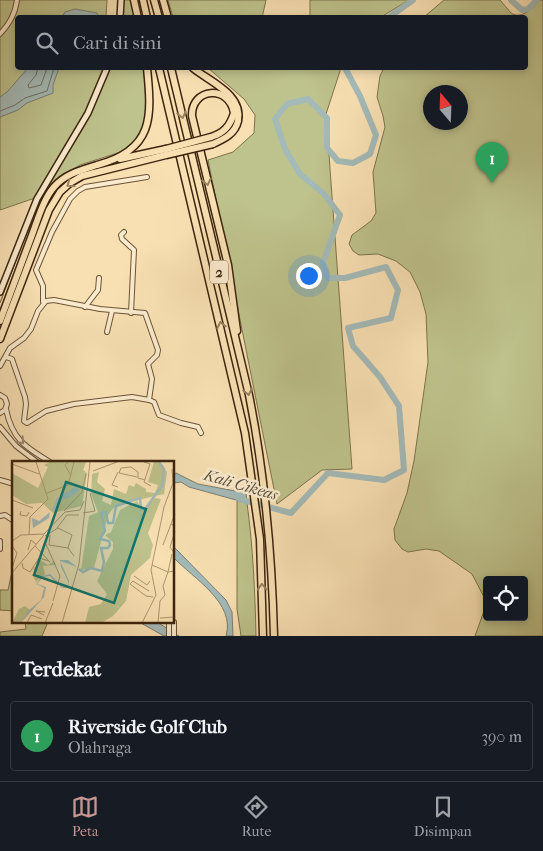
<!DOCTYPE html>
<html lang="id">
<style>
:root{--surface:#171b24;--page:#20242c;--text:#f1f3f6;--muted:#9ea1a6;--line:#363941;--accent:#c59692}
body{margin:0;font-family:"IM FELL French Canon",serif;background:var(--page);color:var(--text)}
.controls{position:absolute;right:15px;bottom:15px;display:grid;overflow:hidden;border-radius:5px;box-shadow:0 2px 8px #0003}
.controls button{width:45px;height:45px;display:grid;place-items:center;padding:0;border:0;border-bottom:1px solid var(--line);background:var(--surface);color:var(--text);font:25px sans-serif}
.compass{position:absolute;left:423px;top:85px;width:45px;height:45px;border-radius:50%;background:var(--surface);box-shadow:0 2px 8px #0003;rotate:341deg}
.you{position:absolute;left:308px;top:275px;width:18px;height:18px;margin:-12px;border:4px solid #fff;border-radius:50%;background:#1a73e8;box-shadow:0 0 0 8px #1a73e833}
.badge{display:grid;place-items:center;width:32px;height:32px;border-radius:50%;background:var(--accent);color:#fff;font-size:16px;font-weight:700}
.pin{position:absolute;translate:-50% -41px;filter:drop-shadow(0 1px 2px #0008)}
.pin::after{content:'';position:absolute;top:26px;width:18px;height:15px;background:inherit;clip-path:polygon(0 0,100% 0,50% 100%)}
.list{margin:0;padding:0;list-style:none}
h2{display:flex;justify-content:space-between;align-items:center;height:65px;margin:0;padding:0 20px;font-size:21px}
h2 small{font-size:16px;font-weight:400;color:var(--muted)}
.list li{display:grid;grid-template-columns:32px 1fr auto;gap:15px;align-items:center;box-sizing:border-box;height:70px;margin:0 10px 10px;padding:0 10px;border:1px solid var(--line);border-radius:5px}
.list b{display:block;font-size:19px;white-space:nowrap}
.list p{margin:0;font-size:16px;white-space:nowrap;color:var(--muted)}
.list em{font-size:16px;font-style:normal;color:var(--muted)}
.icon{flex:none;width:28px;height:28px;fill:none;stroke:currentColor;stroke-width:2;stroke-linecap:round;stroke-linejoin:round}
.map{position:relative;flex:none;width:543px;height:636px;overflow:hidden}
.search{position:absolute;background:var(--surface);box-shadow:0 2px 8px #0003;left:15px;right:15px;top:15px;height:55px;display:flex;align-items:center;gap:12px;box-sizing:border-box;padding:0 18px;border-radius:5px;color:var(--muted);font-size:19px}
.sheet{height:145px;background:var(--surface)}
nav{display:flex;justify-content:space-around;align-items:center;box-sizing:border-box;height:70px;border-top:1px solid var(--line);background:var(--surface);font-size:14px;color:var(--muted)}
nav a{display:grid;justify-items:center;gap:2px}
nav .on{color:var(--accent)}
.map>svg:first-child{display:block}
.green{fill:#bec28c;stroke:#7d734d;fill-rule:evenodd}
.water{fill:#a3bab8;stroke:#7a7e74}
.lines{fill:none;stroke-linecap:round;stroke-linejoin:round}
.shore{stroke:#706f63;stroke-width:1}
.river{stroke:#a3bab8;stroke-width:6}
.minor-casing{stroke:#6b5337;stroke-width:6}
.secondary-casing{stroke:#3c240e;stroke-width:8}
.motorway-casing{stroke:#3c240e;stroke-width:9}
.minor{stroke:#faebce;stroke-width:4}
.secondary{stroke:#faebce;stroke-width:5}
.motorway{stroke:#f8e0b3;stroke-width:6}
.motorway-bridge-casing{stroke:#3c240e;stroke-width:9;stroke-linecap:butt}
.motorway-bridge{stroke:#f8e0b3;stroke-width:6}
.oneway{stroke:#9a8260}
.oneway2{stroke:#9b886e}
.labels{text-anchor:middle;stroke-width:5;stroke-linejoin:round;paint-order:stroke}
.shield{fill:#faebce;stroke:#756048;stroke-width:1}
.shield-label{font-size:14px;font-weight:bold;fill:#3c240e}
.water-label{font-size:16px;font-style:italic;fill:#5b5141;stroke:#faebce}
.inset-river{fill:none;stroke:#a3bab8;stroke-width:2.5}
.inset-road{fill:none;stroke:#ad9571;stroke-width:1}
.view{fill:#0f766e;fill-opacity:0.15;stroke:#0f766e;stroke-width:2.5}
.inset-edge{fill:none;stroke:#3c240e;stroke-width:2.5}
</style>
<div class="map">
<svg width="543" height="636" viewBox="0 0 543 636">
<rect width="100%" height="100%" fill="#f8e0b3"/>
<filter id="stains"><feTurbulence type="fractalNoise" baseFrequency=".004" numOctaves="4"/><feColorMatrix values="0 0 0 0 .2 0 0 0 0 .09 0 0 0 0 .02 0 0 0 .5 -.17"/></filter>
<radialGradient id="worn" r=".72"><stop offset=".6" stop-color="#630" stop-opacity="0"/><stop offset="1" stop-color="#630" stop-opacity=".3"/></radialGradient>
<!-- green -->
<g class="green">
<path d="M0,0H107L106,17L18,18V68H104L82,119L35,198L0,210Z"/>
<path d="M123,0H132L136,17L122,18Z"/>
<path d="M168,0H266L262,18L173,17Z"/>
<path d="M310,0H409L381,17L310,18Z"/>
<path d="M444,0H500C504,4 507,9 511,13C521,20 534,8 539,0H543V636H475L484,611L485,599L472,574L439,551L426,549L408,552L402,549L395,540L394,529L407,493L414,461L428,362L426,314L420,292L410,272L396,261L378,254L359,255L353,251L349,244L352,235L371,221L376,213L373,172L385,127L383,116L377,97L380,76L384,68H526V18L424,17ZM430,92H460V122H430ZM487,580H524V617H487Z"/>
<path d="M108,68H146L147,116L141,136L127,150L80,165L56,180L43,198L20,249L0,303L29,225L49,182L80,133L92,111Z"/>
<path d="M208,68H341L326,114L352,469L322,470L277,504L208,160L233,152L254,133L255,115L244,99Z"/>
<path d="M237,501L247,503C253,547 255,591 256,636H241L237,609Z"/>
<path d="M14,562V611L0,610V590H8Z"/>
<path d="M25,622H48L42,636H0V632L26,629Z"/>
</g>
<!-- water -->
<g class="water">
<path d="M75,9L97,13L99,17H62L65,12Z"/>
<path d="M28,68H59L53,85V93L27,103L18,110L0,117V97L7,92Z"/>
<path d="M176,473L198,484L246,493L247,503L189,487L181,482L174,483V474Z"/>
<path d="M174,547L226,600L232,612L233,636H226C236,603 193,578 174,558Z"/>
<path d="M139,622H157L179,636H164Z"/>
</g>
<g class="lines">
<!-- shore -->
<g class="shore">
<path d="M38,68L36,75L28,85L29,88L41,85L47,68"/>
<path d="M0,111L15,105L25,98L47,91L54,68"/>
</g>
<!-- river -->
<g class="river">
<path d="M511,0L522,10L528,9L537,0"/>
<path d="M388,18L413,0"/>
<path d="M239,499L291,513L328,473L384,480L404,470L399,406L380,377L353,346L348,328L391,318L398,290L386,267L345,278H327L323,263L340,215L324,194L300,174L285,149L275,119L287,104L308,99L327,118V148L338,161L353,163L370,154L376,135L360,96L345,68"/>
</g>
<defs>
<g id="minor">
<path d="M0,34C10,23 15,14 17,0"/>
<path d="M124,232L121,235L122,239L134,250L131,313"/>
<path d="M43,302V286L36,270L52,232L70,199L78,191L85,187L147,177"/>
<path d="M85,307L98,290L99,278"/>
<path d="M107,332L112,311"/>
<path d="M6,357L12,359L13,362L25,397L26,404L24,421L27,423L46,411L74,404L132,397L149,400"/>
<path d="M0,366L10,348L24,338L31,329L38,311L46,301L54,300L100,309L145,313L158,350L157,355L148,364L152,379L149,400L154,402L159,415L181,423L198,427L201,433"/>
<path d="M0,395L5,398L7,404L5,410L0,413"/>
<path d="M6,409C12,439 25,447 50,462"/>
<path d="M0,427L16,446L37,462"/>
<path d="M0,480L14,484"/>
<path d="M0,516L5,515L14,521"/>
<path d="M0,541V549"/>
<path d="M169,622V636"/>
<path d="M174,622V636"/>
</g>
<g id="secondary">
<path d="M120,18L121,0"/>
<path d="M0,292L37,199L88,113L107,68"/>
</g>
<g id="motorway">
<path d="M134,0L138,18"/>
<path d="M143,0L147,18"/>
<path d="M154,0L159,18"/>
<path d="M163,0L168,18"/>
<path d="M159,68L245,433L260,539L263,636"/>
<path d="M171,68L249,395C265,475 272,555 274,636"/>
<path d="M193,68C210,82 243,94 238,121C235,134 224,139 213,144"/>
<path d="M211,137C224,133 230,126 234,113C229,84 191,88 192,116L228,265L237,331"/>
<path d="M120,159L166,149"/>
<path d="M0,321C11,292 21,264 32,235C38,219 43,200 54,187C65,174 81,170 97,165C154,150 152,117 147,68"/>
<path d="M0,339L49,210L60,192L70,183L82,176L166,155"/>
</g>
</defs>
<!-- minor casing -->
<use href="#minor" class="minor-casing"/>
<!-- secondary casing -->
<use href="#secondary" class="secondary-casing"/>
<!-- motorway casing -->
<use href="#motorway" class="motorway-casing"/>
<!-- minor -->
<use href="#minor" class="minor"/>
<!-- secondary -->
<use href="#secondary" class="secondary"/>
<!-- motorway -->
<use href="#motorway" class="motorway"/>
<defs>
<g id="motorway-bridge">
<path d="M166,149L211,137"/>
<path d="M166,155L213,144"/>
</g>
</defs>
<!-- motorway-bridge casing -->
<use href="#motorway-bridge" class="motorway-bridge-casing"/>
<!-- motorway-bridge -->
<use href="#motorway-bridge" class="motorway-bridge"/>
</g>
<!-- one-way arrows -->
<defs><path id="oneway-chevron" d="M-2-3.5L2.5 0L-2 3.5" fill="none" stroke-width="1.6" stroke-linecap="round" stroke-linejoin="round" transform="scale(1.25)"/></defs>
<g class="oneway">
<use href="#oneway-chevron" transform="translate(182 115) rotate(77)"/>
<use href="#oneway-chevron" transform="translate(207 182) rotate(77)"/>
<use href="#oneway-chevron" transform="translate(70 184) rotate(145)"/>
<use href="#oneway-chevron" transform="translate(221 325) rotate(-103)"/>
<use href="#oneway-chevron" transform="translate(248 392) rotate(77)"/>
<use href="#oneway-chevron" transform="translate(262 587) rotate(-92)"/>
</g>
<use class="oneway2" href="#oneway-chevron" transform="translate(21 441) rotate(48)"/>
<g class="labels">
<!-- shield labels -->
<rect class="shield" x="210" y="260.5" width="18" height="23" rx="4"/>
<g class="shield-label">
<text x="219" y="277">2</text>
</g>
<!-- water labels -->
<g class="water-label">
<text transform="translate(241 484) rotate(16)" y="6">Kali Cikeas</text>
</g>
</g>
<!-- overview -->
<g transform="translate(12 461)">
<rect width="162" height="162" fill="#f8e0b3"/>
<path d="M37,1H74L71,9L75,12L70,45L41,52L30,42L14,43L0,34V12L26,27L36,6L32,4ZM142,1H147L155,11L152,33L104,44L96,54L82,107L69,109L77,55L86,51L79,33L80,13L87,11L85,21L93,28L90,40L99,44L102,28L114,33L117,24L122,26L124,22L134,28V31L143,32L146,24L136,21ZM143,37L149,38L136,72L141,84L138,97L119,114L114,140L101,155L89,162H73L77,146L89,143L95,133L85,120L101,88V81L93,74L99,71L108,49L125,40L131,49ZM28,99L36,104L42,100L44,104L31,105L33,113L24,121L20,113L26,114L21,109L22,106L26,108ZM13,145L18,149L9,162H0L7,148Z" fill="#bec28c"/>
<path d="M63,26L68,29L57,37L46,39L45,48L40,50L44,38ZM38,51L37,57L21,67L20,57L27,60ZM48,99H56L65,106L48,100L57,120L56,126L54,127H50L38,115L31,116L25,123L34,126L32,136L9,162L16,150L29,139L32,127L24,123L30,115L38,113L51,126L56,125V120L49,106Z" fill="#a3bab8"/>
<path class="inset-river" d="M67,108L71,111L79,107L90,110L92,101L89,87H96L98,84L97,80L88,78L93,70L89,52L94,51L96,62H101L104,45L128,37L129,48H133L150,25L152,8L147,1"/>
<path class="inset-road" d="M56,1L53,4L59,15M132,1L138,3L132,21L139,25M0,3L27,13M109,7L119,6L126,11V17L133,19M109,7L107,12L125,16M81,10L105,1M106,26L100,24L106,11M35,32L56,24L62,1M0,39L21,47M9,50L8,54L15,55L17,51M52,50L70,31L74,13M71,52L83,50L78,32M163,53L159,63L163,65M45,67L55,54H67M163,70L158,86L163,93M17,73L18,56L36,38L24,1M32,73L53,51L68,49L72,40M38,74L37,84L56,87M33,75L46,67L60,74L56,87L62,95M0,80L9,74L32,73M33,81L48,115L41,140M151,84L159,63M0,85L5,92L0,107M23,85L38,101M16,89L19,79L24,83M10,102L11,107L18,111L27,97L37,100M140,104L156,111L160,93M0,112L32,74M122,115L135,124L138,120M137,130L121,120L118,123L134,135L141,136M32,154L24,150L33,151M148,157L163,156M15,162L19,154L30,158M33,162L41,142M50,162L67,103L78,1M130,162L144,134L139,109L152,46L161,22L160,8M146,162L148,140L153,134L151,125L156,111L163,110"/>
<path class="view" d="M54,21L134,48L102,142L22,114Z"/>
<rect width="162" height="162" class="inset-edge"/>
</g>
<rect width="100%" height="100%" filter="url(#stains)"/>
<rect width="100%" height="100%" fill="url(#worn)"/>
</svg>
<div class="controls">
<button><svg class="icon" aria-label="locate" viewBox="0 0 24 24"><circle cx="12" cy="12" r="6"/><path d="M12 2v4M12 18v4M2 12h4M18 12h4"/></svg></button>
</div>
<svg class="compass" viewBox="-18 -18 36 36"><path d="M0-13l5 13h-10z" fill="#e53935"/><path d="M0 13l5-13h-10z" fill="#9ea1a6"/></svg>
<div class="you"></div>
<div class="pin badge" style="left:492px;top:183px;background:#2e9e5b">1</div>
<div class="search"><svg class="icon" aria-label="search" viewBox="0 0 24 24"><circle cx="10" cy="10" r="6"/><path d="M15 15l6 6"/></svg>Cari di sini</div>
</div>
<section class="sheet">
<h2>Terdekat<small></small></h2>
<ul class="list">
<li><span class="badge" style="background:#2e9e5b">1</span><div><b>Riverside Golf Club</b><p>Olahraga</p></div><em>390 m</em></li>
</ul>
</section>
<nav>
<a class="on"><svg class="icon" aria-label="map" viewBox="0 0 24 24"><path d="M3 6l6-2 6 2 6-2v14l-6 2-6-2-6 2zM9 4v14M15 6v14"/></svg>Peta</a>
<a><svg class="icon" aria-label="directions" viewBox="0 0 24 24"><path d="M12 3l9 9-9 9-9-9zM9 14v-3h6M13 9l2 2-2 2"/></svg>Rute</a>
<a><svg class="icon" aria-label="saved" viewBox="0 0 24 24"><path d="M7 4h10v16l-5-4-5 4z"/></svg>Disimpan</a>
</nav>
